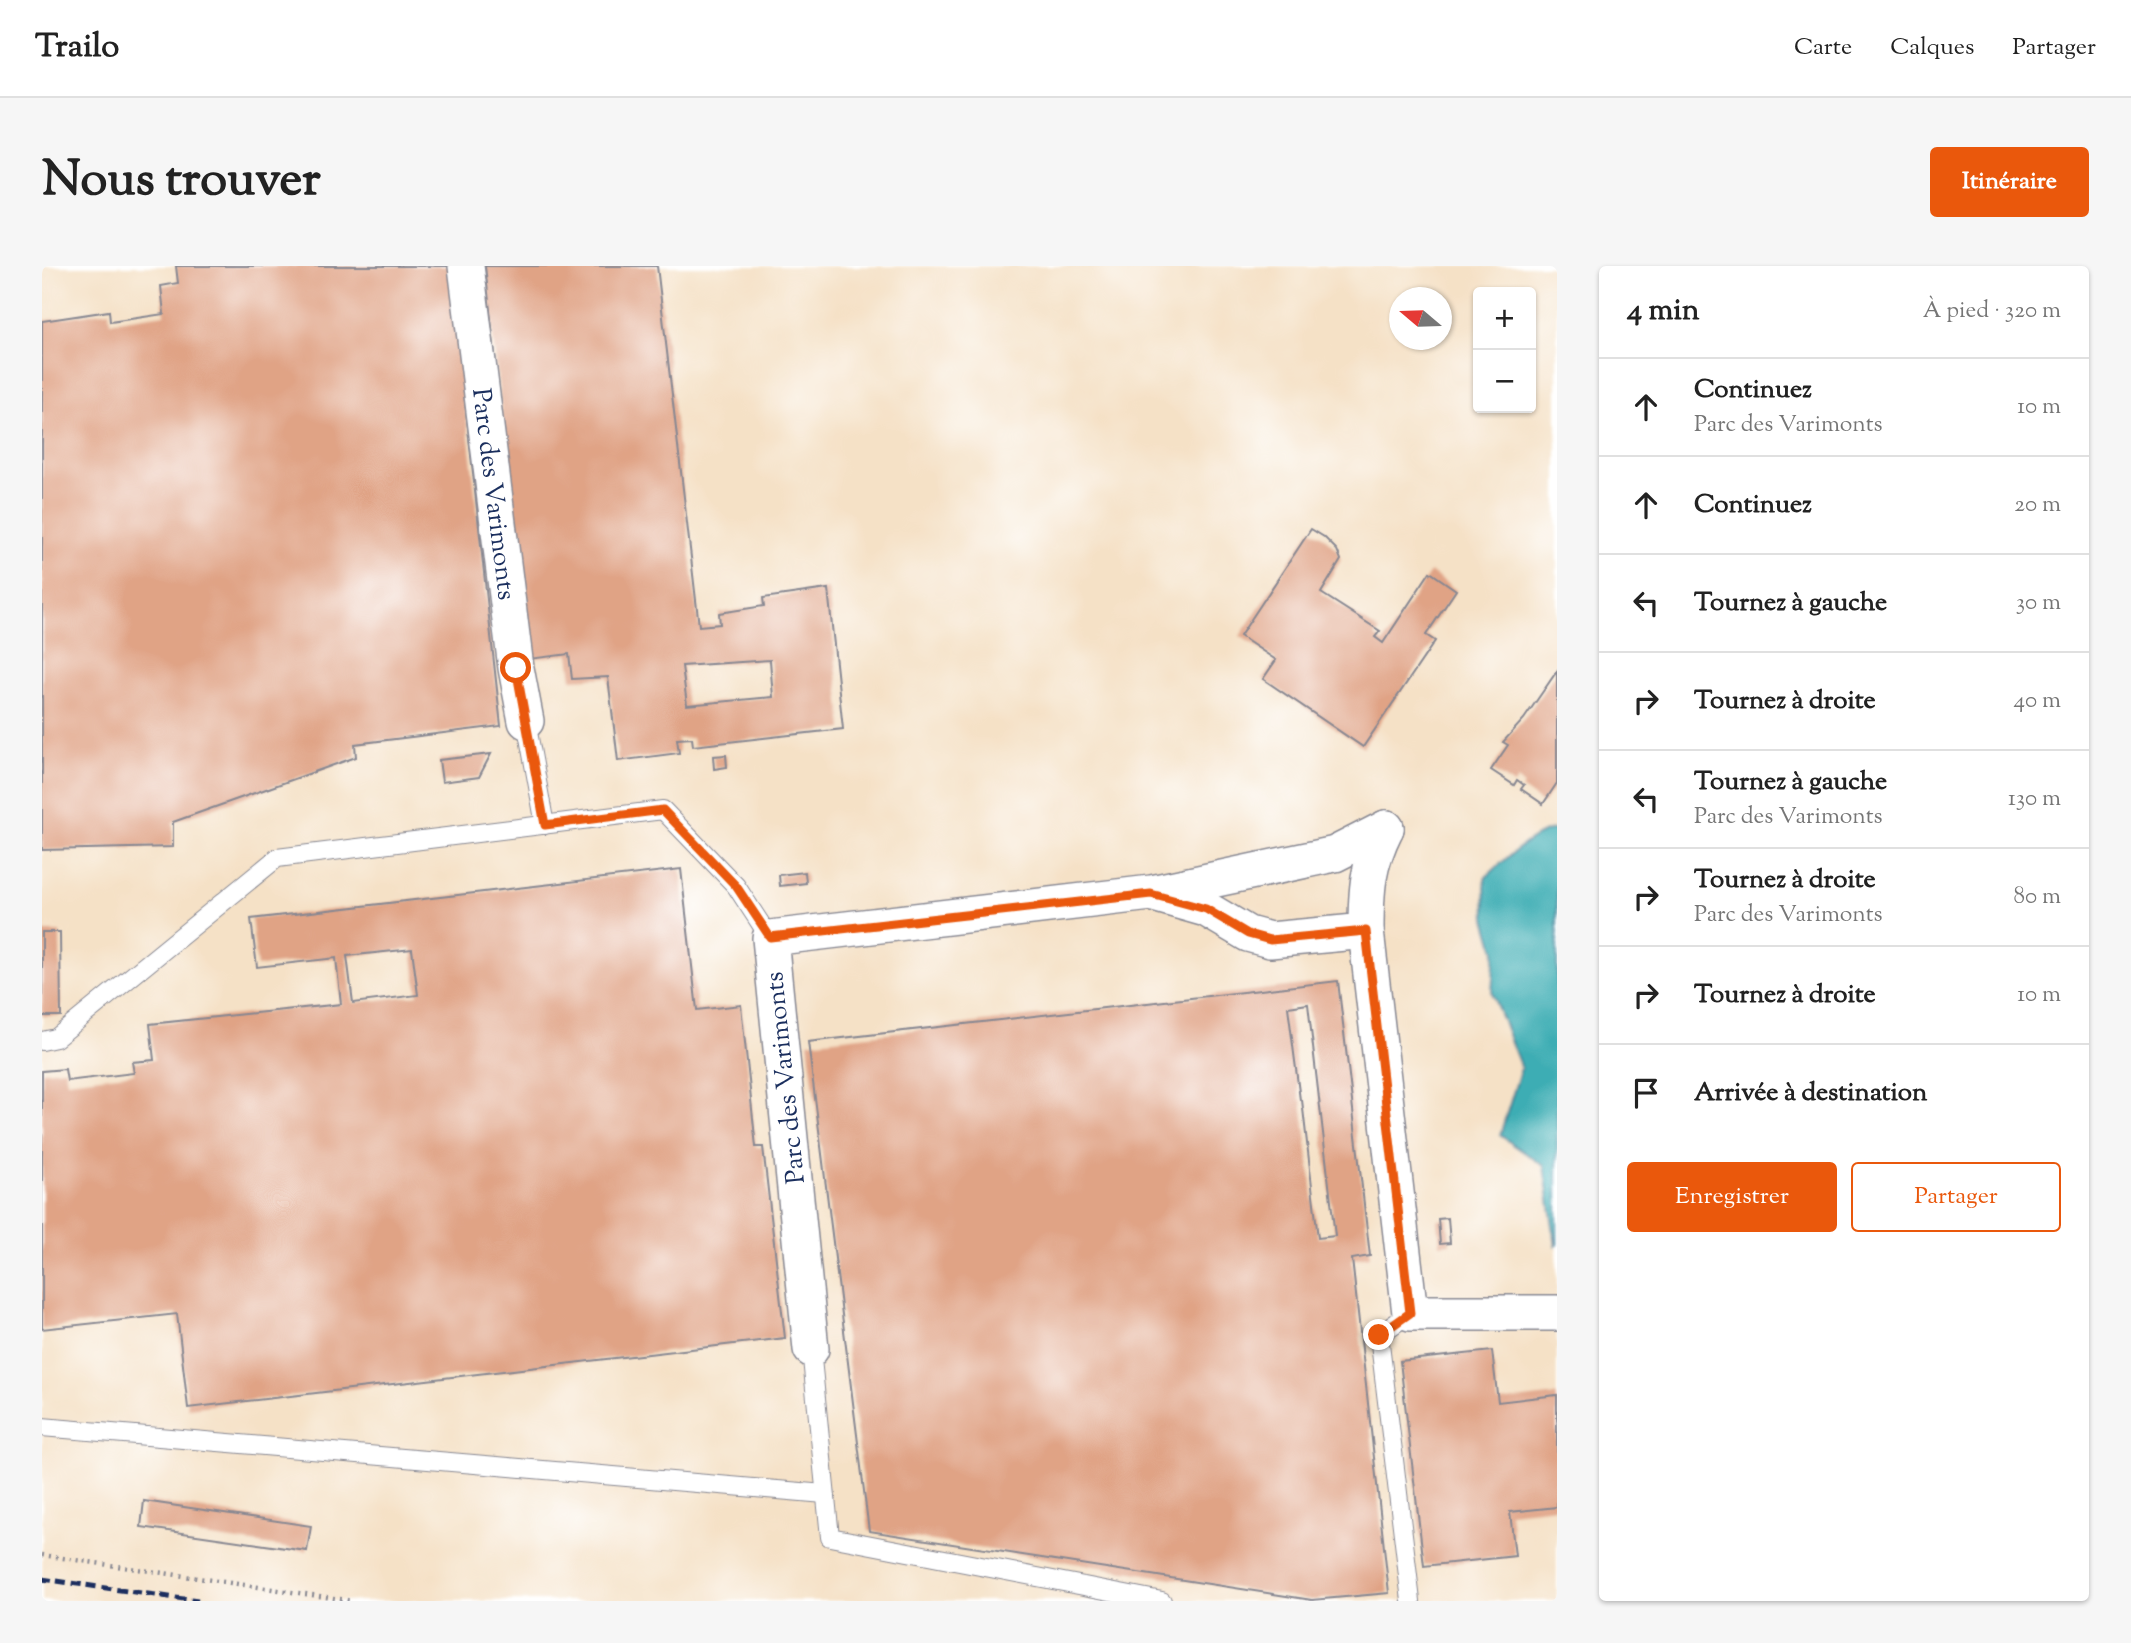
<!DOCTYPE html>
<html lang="fr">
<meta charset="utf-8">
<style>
:root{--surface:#fff;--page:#f6f6f6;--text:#222;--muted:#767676;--line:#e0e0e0;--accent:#ea580c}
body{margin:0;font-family:"Sorts Mill Goudy",serif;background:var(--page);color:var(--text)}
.controls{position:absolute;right:21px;top:21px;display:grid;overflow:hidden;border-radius:7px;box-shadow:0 2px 5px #0004}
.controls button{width:63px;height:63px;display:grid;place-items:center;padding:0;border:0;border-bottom:2px solid var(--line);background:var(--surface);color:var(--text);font:35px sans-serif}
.compass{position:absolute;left:1347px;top:21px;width:63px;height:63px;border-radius:50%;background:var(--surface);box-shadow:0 2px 5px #0004;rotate:289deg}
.stop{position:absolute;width:21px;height:21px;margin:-16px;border:5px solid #ea580c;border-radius:50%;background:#fff}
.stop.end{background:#ea580c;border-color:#fff;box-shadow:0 2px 7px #0008}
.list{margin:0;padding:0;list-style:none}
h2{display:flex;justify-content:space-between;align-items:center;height:91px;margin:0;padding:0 28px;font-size:30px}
h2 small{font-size:23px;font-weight:400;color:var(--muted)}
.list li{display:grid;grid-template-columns:46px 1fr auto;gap:21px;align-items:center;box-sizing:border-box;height:98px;padding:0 28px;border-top:2px solid var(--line)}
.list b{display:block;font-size:26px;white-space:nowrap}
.list p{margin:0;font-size:23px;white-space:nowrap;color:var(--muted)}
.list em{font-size:23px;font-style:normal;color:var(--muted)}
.actions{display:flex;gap:14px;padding:21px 28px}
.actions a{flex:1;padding:16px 0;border:2px solid var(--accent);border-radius:7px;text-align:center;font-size:24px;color:var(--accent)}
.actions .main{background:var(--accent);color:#fff}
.icon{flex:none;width:38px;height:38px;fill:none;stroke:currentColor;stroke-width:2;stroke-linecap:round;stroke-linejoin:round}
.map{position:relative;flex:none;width:1515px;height:1335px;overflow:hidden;border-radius:7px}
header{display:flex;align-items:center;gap:42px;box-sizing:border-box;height:98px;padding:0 35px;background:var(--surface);border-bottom:2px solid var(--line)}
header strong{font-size:33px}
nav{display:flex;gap:38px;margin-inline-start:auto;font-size:24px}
.intro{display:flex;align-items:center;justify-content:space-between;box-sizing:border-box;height:168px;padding:0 42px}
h1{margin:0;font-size:49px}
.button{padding:18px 32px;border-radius:7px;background:var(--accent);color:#fff;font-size:24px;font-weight:700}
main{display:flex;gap:42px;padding:0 42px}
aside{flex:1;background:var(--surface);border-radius:7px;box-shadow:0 2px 5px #0004}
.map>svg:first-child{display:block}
.water{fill:#3cadb4;stroke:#2c6e89;stroke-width:2}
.building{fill:#e0a385;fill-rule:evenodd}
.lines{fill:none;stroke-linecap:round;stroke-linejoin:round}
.service-casing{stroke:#888892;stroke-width:20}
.minor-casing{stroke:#888892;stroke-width:38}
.path{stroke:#888892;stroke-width:4.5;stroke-dasharray:2 5;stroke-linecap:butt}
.service{stroke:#fff;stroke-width:18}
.minor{stroke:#fff;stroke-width:35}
.rail{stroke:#1b2f5e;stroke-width:5;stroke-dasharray:10 5;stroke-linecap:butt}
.route{stroke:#ea580c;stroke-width:9}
.labels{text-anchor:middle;stroke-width:5;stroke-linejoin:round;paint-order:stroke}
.street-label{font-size:26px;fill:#1b2f5e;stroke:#fff}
</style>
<header>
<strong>Trailo</strong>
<nav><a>Carte</a><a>Calques</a><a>Partager</a></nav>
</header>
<div class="intro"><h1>Nous trouver</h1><a class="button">Itinéraire</a></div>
<main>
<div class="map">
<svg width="1515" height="1335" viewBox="0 0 1515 1335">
<rect width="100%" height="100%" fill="#fff"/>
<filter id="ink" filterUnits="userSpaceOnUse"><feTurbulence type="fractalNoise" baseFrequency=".0143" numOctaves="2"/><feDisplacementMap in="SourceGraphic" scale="14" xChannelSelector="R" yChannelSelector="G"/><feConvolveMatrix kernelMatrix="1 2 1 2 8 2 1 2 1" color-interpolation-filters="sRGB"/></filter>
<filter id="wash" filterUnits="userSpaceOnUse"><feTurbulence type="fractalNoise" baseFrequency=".00686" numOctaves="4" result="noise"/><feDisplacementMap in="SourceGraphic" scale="28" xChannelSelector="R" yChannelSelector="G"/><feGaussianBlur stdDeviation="1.57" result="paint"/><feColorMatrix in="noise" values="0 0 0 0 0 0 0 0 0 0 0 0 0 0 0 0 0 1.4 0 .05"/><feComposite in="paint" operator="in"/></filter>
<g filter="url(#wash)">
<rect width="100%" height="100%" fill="#f5e1c6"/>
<!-- water -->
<path class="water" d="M1515,563V979L1514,980L1502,900L1458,869L1479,802L1450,727L1453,684L1444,652L1443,612C1464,594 1487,567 1515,563Z"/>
<g id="blocks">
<!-- building -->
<g class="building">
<path d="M134,0H408L459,460L313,478L314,491L131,556V581L0,584V55L67,45L68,56L122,48L119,20L136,17Z"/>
<path d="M443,0H615L657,360L678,358L677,347L722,340L721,332L786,323L801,463L651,480L650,472L635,473L637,487L576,495L566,411L530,413L527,388L487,393ZM728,394L731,431L645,439L640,400Z"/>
<path d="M1269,263L1282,271L1295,284L1299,294L1279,327L1338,365L1333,371L1341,377L1388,306L1414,324L1384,369L1393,375L1321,481L1221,413L1234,394L1198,370Z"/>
<path d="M1515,405V517L1501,538L1479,523L1482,519L1475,514L1472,519L1449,504L1466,479L1461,476L1482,453Z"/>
<path d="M449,488L437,511L400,516L397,494Z"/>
<path d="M684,489L685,501L672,503L671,490Z"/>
<path d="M639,603L655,744L699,739L714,881H721L743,1072L146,1142L135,1048L0,1063V805L23,803L25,815L92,807L90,796L112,794L108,758L299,738L294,692L215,701L209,653ZM370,683L376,729L311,737L305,690Z"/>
<path d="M763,606L764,617L738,620L737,609Z"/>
<path d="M0,666H18L19,750H0Z"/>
<path d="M1296,715L1328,990L1310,993L1347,1327L1270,1334L827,1265L766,776ZM1266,738L1293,970L1276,972L1260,834H1258L1246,741Z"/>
<path d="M1406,952L1408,977L1398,978L1396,953Z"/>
<path d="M1450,1085L1456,1136L1515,1129V1241L1468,1246L1473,1290L1382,1300L1358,1095Z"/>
<path d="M102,1235L269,1260L265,1285L99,1261Z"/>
</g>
</g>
</g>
<g filter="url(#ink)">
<use href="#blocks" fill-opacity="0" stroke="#888892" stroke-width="2"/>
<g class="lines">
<defs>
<g id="service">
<path d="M484,455L503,559"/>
<path d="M0,775L14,772L235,592L621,544L694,620L728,672"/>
<path d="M1368,1047L1337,1069L1369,1335"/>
<path d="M769,1083L788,1271L1120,1335"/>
<path d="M0,1161L783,1228"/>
</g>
<g id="minor">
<path d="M424,0L474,402L484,455"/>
<path d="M1344,562C1325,600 1324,624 1324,665L1368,1047H1515"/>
<path d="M1115,629L1164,643L1206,668L1228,674L1324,665"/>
<path d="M769,1083L728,672L1109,627L1293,588L1344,562"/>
</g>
</defs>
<!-- service casing -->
<use href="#service" class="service-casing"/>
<!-- minor casing -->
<use href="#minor" class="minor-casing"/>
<!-- path -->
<path class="path" d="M0,1289L311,1335"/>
<!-- service -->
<use href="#service" class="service"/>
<!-- minor -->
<use href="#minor" class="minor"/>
<!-- rail -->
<path class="rail" d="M0,1313L156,1335"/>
</g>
</g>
<g class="lines" filter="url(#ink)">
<!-- route -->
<path class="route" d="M474,402L503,559L621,544L694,620L728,671L1109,628L1164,643L1206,668L1228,674L1324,665L1368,1047L1337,1069"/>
</g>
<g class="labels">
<!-- street labels -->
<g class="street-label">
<text transform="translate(453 228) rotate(83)" y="9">Parc des Varimonts</text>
<text transform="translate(742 812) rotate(-96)" y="9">Parc des Varimonts</text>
</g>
</g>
</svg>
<div class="controls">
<button>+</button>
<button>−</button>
</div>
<svg class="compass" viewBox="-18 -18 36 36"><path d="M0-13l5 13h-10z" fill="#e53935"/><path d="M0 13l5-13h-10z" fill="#767676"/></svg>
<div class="stop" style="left:474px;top:402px"></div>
<div class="stop end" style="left:1337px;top:1069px"></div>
</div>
<aside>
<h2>4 min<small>À pied · 320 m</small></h2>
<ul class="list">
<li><svg class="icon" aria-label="ahead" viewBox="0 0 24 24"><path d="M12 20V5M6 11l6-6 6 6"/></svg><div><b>Continuez</b><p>Parc des Varimonts</p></div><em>10 m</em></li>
<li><svg class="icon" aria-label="ahead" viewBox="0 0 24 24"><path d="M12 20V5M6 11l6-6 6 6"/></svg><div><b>Continuez</b></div><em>20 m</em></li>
<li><svg class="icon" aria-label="left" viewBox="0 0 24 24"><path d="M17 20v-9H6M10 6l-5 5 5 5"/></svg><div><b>Tournez à gauche</b></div><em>30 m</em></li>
<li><svg class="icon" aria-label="right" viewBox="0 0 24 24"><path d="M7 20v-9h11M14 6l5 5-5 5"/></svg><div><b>Tournez à droite</b></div><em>40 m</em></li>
<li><svg class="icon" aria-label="left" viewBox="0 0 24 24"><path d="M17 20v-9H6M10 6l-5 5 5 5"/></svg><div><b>Tournez à gauche</b><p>Parc des Varimonts</p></div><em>130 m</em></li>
<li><svg class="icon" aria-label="right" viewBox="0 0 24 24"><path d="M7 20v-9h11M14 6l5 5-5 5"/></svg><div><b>Tournez à droite</b><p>Parc des Varimonts</p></div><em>80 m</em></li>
<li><svg class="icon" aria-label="right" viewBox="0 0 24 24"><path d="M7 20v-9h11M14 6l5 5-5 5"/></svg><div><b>Tournez à droite</b></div><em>10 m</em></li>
<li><svg class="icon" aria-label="arrive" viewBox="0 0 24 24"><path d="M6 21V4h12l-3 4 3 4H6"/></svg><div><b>Arrivée à destination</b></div></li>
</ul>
<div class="actions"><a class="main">Enregistrer</a><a>Partager</a></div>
</aside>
</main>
